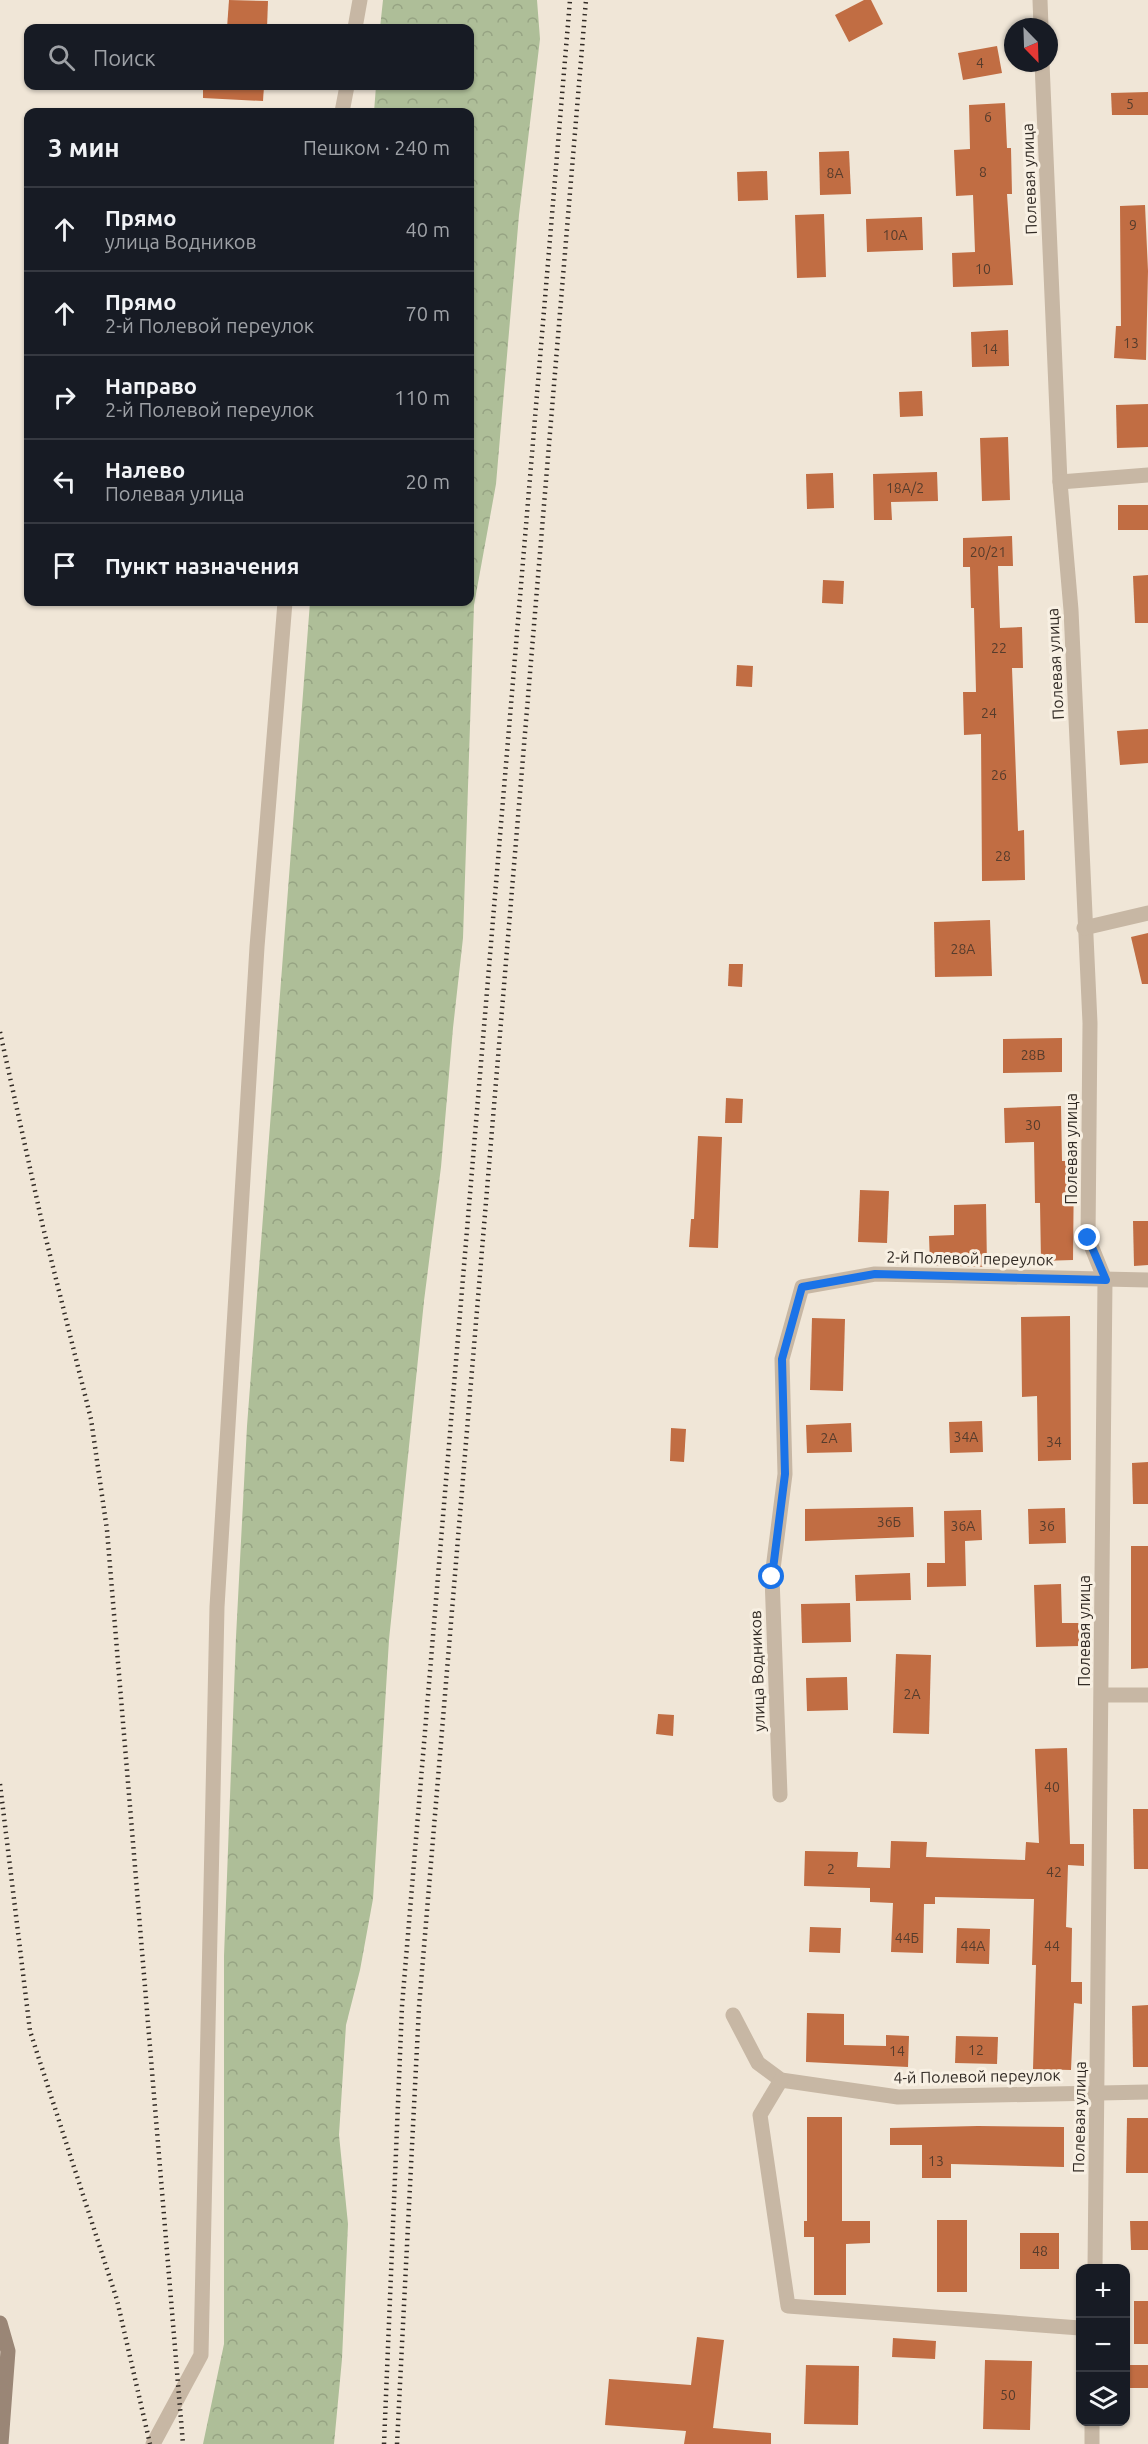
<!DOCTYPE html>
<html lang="ru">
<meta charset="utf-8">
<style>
:root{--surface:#171b24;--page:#20242c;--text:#f1f3f6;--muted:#9ea1a6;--line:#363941}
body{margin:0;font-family:Ubuntu,sans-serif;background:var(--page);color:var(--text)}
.controls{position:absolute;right:18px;bottom:18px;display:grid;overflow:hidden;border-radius:12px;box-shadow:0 2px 4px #0004}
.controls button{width:54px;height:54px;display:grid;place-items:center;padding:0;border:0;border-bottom:2px solid var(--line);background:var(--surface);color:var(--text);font:30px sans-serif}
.compass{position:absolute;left:1004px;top:18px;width:54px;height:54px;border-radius:50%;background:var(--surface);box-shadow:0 2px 4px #0004;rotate:157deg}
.stop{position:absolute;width:18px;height:18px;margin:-14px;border:4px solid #1a73e8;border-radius:50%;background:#fff}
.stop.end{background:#1a73e8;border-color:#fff;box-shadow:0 2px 6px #0008}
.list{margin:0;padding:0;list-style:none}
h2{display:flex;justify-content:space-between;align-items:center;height:78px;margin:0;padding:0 24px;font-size:26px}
h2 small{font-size:20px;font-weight:400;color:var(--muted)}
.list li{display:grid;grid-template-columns:39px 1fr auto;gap:18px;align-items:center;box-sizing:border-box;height:84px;padding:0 24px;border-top:2px solid var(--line)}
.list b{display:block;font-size:22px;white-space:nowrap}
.list p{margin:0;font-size:20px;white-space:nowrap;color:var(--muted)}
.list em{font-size:20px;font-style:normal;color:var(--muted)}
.icon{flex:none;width:33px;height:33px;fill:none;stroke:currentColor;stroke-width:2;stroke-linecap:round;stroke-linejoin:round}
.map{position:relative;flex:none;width:1148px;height:2444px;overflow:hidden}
.search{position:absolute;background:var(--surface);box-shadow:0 2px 4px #0004;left:24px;top:24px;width:450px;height:66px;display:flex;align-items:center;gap:15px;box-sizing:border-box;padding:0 21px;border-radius:12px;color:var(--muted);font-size:22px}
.panel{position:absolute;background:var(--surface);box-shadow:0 2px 4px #0004;left:24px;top:108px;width:450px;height:498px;border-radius:12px}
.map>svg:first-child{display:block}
.forest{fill:url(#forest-crowns)}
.building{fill:#c16d43}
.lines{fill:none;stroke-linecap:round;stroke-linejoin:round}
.street{stroke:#c7b7a4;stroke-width:15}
.secondary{stroke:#9a8676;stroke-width:15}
.rail{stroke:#322b25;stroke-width:4.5;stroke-dasharray:1.5 4.5;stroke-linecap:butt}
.route{stroke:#1a73e8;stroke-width:8}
.labels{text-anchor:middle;stroke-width:6;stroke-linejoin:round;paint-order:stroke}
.number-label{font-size:14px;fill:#563c2c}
.street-label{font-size:16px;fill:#322b25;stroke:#f8f0e3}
</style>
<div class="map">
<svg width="1148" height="2444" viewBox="0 0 1148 2444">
<defs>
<pattern id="forest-crowns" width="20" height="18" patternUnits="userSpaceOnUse" patternTransform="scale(1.5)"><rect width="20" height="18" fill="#aebe98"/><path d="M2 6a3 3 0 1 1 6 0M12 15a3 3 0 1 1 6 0" fill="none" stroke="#96a383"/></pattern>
</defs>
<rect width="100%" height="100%" fill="#f0e6d7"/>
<!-- forest -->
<path class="forest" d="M383,0H537L540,39L519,215L496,484L474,605L463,938L453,1028L441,1167L424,1301L389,1640L373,1899L360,1970L346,2025L339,2135L348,2224L342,2359L334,2444H203L224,2344V1956L236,1637L247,1426L310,602H470V112H374L376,86H470V28H380Z"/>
<!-- building -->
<g class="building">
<path d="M229,0L268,1L267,28H227Z"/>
<path d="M864,0H871L883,24L849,42L835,15Z"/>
<path d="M997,46L1002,73L963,80L958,53Z"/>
<path d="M203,86H264L263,101L203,98Z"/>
<path d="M1148,92V115H1112L1111,93Z"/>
<path d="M1005,103L1007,148H1011L1012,194H1007L1013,285L953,287L952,253L975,252L973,195L956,196L954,150L970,149L969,105Z"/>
<path d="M849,151L851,194L820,195L819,152Z"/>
<path d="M767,171L768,200L738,201L737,172Z"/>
<path d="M1145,205L1148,271L1146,360L1114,358L1116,326H1121L1120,206Z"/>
<path d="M824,214L826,277L797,278L795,215Z"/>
<path d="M922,217L923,250L867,252L866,219Z"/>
<path d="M1008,330L1009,366L972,367L971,332Z"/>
<path d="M922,391L923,416L900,417L899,392Z"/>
<path d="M1148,404V447L1117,448L1116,405Z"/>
<path d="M1008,437L1010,500L982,501L980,438Z"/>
<path d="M937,472L938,501L891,502L892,520H874L873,474Z"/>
<path d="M833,473L834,508L807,509L806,474Z"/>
<rect x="1118" y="505" width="30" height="25"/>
<path d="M1012,536L1013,566H998L1000,628L1022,627L1023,668H1012L1018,831L1024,830L1025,880L982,881L981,734L964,735L963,692H976L974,608H971L970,567H963V538Z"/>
<path d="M1148,575V623H1135L1133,576Z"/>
<path d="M823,580L844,581L843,604L822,603Z"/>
<path d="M737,665L753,666L752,687L736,686Z"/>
<path d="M1148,729V763L1120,765L1117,731Z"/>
<path d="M990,920L992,976L935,977L934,922Z"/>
<path d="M1148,933V984H1142L1131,937Z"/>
<path d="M729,964H743L742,987L728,986Z"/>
<path d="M1062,1038V1072L1003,1073V1039Z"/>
<path d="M726,1098L743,1099L742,1123H725Z"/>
<path d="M1061,1106L1062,1161H1074L1073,1260L1041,1261L1040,1203H1035L1034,1142L1005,1143L1004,1108Z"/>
<path d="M698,1136L722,1137L718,1248L689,1247L691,1219H694Z"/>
<path d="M860,1190L889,1191L887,1243L858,1242Z"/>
<path d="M986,1204L987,1267L930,1265L929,1236L954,1235V1205Z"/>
<path d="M1133,1221H1148V1265L1134,1266Z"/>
<path d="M1070,1316L1071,1460L1038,1461L1037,1396L1022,1397L1021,1317Z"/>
<path d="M812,1318L845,1319L843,1391L810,1390Z"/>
<path d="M982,1421L983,1452L950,1453L949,1422Z"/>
<path d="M851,1423L852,1452L807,1453L806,1425Z"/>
<path d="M671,1428L686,1429L684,1462L670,1461Z"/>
<path d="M1148,1462V1504H1133L1132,1463Z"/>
<path d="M913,1507L914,1537L805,1541V1509Z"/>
<path d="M1065,1508L1066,1543L1029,1544L1028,1509Z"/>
<path d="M981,1510L982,1540L965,1541L966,1586L927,1587V1563H945L944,1511Z"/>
<path d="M1131,1546H1148V1668L1131,1669Z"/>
<path d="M910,1573L911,1600L856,1601L855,1575Z"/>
<path d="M1061,1584L1062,1623H1079L1080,1646L1036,1647L1034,1585Z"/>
<path d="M850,1603L851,1642L802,1643L801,1604Z"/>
<path d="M896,1654L931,1655L929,1734L893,1733Z"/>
<path d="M847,1677L848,1710L807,1711L806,1678Z"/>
<path d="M658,1714L674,1715L673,1736L656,1734Z"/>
<path d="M1067,1748L1070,1844H1084V1866L1068,1865L1066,1927L1072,1928L1071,1982H1082V2004L1074,2003L1071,2070L1033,2069L1036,1965H1032L1034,1899L935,1897V1904H924L923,1953L891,1952L893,1903L870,1902V1888L804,1886L805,1851L858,1852L857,1867L890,1868L891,1841L927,1842L926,1857L1025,1860L1026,1842L1039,1843L1035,1749Z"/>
<path d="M1133,1809H1148V1869H1134Z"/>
<path d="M810,1927L841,1928L840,1953L809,1952Z"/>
<path d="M957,1928L990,1929L989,1964L956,1963Z"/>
<path d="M1148,2005V2067H1133L1132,2006Z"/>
<path d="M807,2013L844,2014V2045L886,2046V2035L909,2036L908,2067L806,2062Z"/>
<path d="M956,2036L998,2037L997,2064L955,2063Z"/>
<path d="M807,2117H842V2221H870V2243L846,2244V2295H814V2237H804V2221H807Z"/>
<path d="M1127,2118H1148V2173H1126Z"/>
<path d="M978,2126L1064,2127V2167L951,2164V2178H922V2145H890V2128Z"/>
<rect x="937" y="2220" width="30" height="72"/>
<path d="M1130,2221H1148V2250H1131Z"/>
<rect x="1020" y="2233" width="39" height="36"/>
<rect x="1134" y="2301" width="14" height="43"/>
<path d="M697,2337L724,2340L713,2428L771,2433V2444H684L686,2431L605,2425L609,2379L691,2385Z"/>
<path d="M893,2338L936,2341L935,2359L892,2357Z"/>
<path d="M985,2360L1032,2361L1030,2430L983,2429Z"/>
<path d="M806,2365L859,2366L858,2425L804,2424Z"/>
<rect x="1130" y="2365" width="18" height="23"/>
</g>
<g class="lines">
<!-- street -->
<g class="street">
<path d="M1040,0L1041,27"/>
<path d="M355,28L360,0"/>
<path d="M1042,63L1060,482L1071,610L1090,1023L1088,1238L1105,1280L1095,2268"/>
<path d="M342,112L347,86"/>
<path d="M1060,482L1148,475"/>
<path d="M1084,928L1148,913"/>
<path d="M1102,1695H1148"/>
<path d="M780,1795L772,1577L785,1474L782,1359L802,1287L875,1274L1148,1280"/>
<path d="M733,2015L758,2063L781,2080L898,2097L1148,2092"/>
<path d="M781,2080L760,2115L788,2306L1080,2328"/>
<path d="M153,2444L201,2355L217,1607L257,947L285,602"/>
<path d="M1092,2444V2422"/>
</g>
<!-- secondary -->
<path class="secondary" d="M0,2323L8,2351L1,2444"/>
<!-- rail -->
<g class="rail">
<path d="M0,1032L43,1227L91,1419L107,1530L183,2444"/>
<path d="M0,1784L30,2031L117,2300L150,2444"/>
<path d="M384,2444L402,2006L570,0"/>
<path d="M397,2444L419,2007L586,0"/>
</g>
</g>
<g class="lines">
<!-- route -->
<path class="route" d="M772,1577L785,1474L782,1359L802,1287L875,1274L1106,1280L1088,1238"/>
</g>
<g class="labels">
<!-- number labels -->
<g class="number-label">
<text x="980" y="68">4</text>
<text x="1130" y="109">5</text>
<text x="988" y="122">6</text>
<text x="983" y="177">8</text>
<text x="835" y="178">8А</text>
<text x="1133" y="230">9</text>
<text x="895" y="240">10А</text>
<text x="983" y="274">10</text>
<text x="1131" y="348">13</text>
<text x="990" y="354">14</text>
<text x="905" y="493">18А/2</text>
<text x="988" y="557">20/21</text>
<text x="999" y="653">22</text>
<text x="989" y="718">24</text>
<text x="999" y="780">26</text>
<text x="1003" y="861">28</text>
<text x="963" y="954">28А</text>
<text x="1033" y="1060">28В</text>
<text x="1033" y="1130">30</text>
<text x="966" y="1442">34А</text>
<text x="829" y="1443">2А</text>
<text x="1054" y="1447">34</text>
<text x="889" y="1527">36Б</text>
<text x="963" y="1531">36А</text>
<text x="1047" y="1531">36</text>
<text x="912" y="1699">2А</text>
<text x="1052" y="1792">40</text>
<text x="831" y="1874">2</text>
<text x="1054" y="1877">42</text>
<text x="907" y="1943">44Б</text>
<text x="973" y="1951">44А</text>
<text x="1052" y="1951">44</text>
<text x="976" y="2055">12</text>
<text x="897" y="2056">14</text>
<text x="936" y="2166">13</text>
<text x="1040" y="2256">48</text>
<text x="1008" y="2400">50</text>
</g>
<!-- street labels -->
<g class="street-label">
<text transform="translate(1029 179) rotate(-92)" y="6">Полевая улица</text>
<text transform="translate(1055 664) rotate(-93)" y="6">Полевая улица</text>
<text transform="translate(1071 1149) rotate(-90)" y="6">Полевая улица</text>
<text transform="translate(970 1258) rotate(1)" y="6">2-й Полевой переулок</text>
<text transform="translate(1084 1631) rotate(-90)" y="6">Полевая улица</text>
<text transform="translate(757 1671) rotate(-92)" y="6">улица Водников</text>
<text transform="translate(977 2076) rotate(-1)" y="6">4-й Полевой переулок</text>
<text transform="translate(1079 2117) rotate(-89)" y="6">Полевая улица</text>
</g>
</g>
</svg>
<div class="controls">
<button>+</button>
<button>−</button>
<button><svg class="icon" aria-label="layers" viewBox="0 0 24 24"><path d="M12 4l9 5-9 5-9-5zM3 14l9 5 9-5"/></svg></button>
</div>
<svg class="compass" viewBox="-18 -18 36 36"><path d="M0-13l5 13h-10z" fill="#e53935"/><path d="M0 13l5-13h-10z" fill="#9ea1a6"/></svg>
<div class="stop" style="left:772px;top:1577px"></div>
<div class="stop end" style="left:1088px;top:1238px"></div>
<div class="search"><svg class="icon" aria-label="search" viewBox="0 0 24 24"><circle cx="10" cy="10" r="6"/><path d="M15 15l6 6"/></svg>Поиск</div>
<section class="panel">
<h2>3 мин<small>Пешком · 240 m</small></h2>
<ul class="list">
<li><svg class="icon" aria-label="ahead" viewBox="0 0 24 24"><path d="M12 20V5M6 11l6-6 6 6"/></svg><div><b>Прямо</b><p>улица Водников</p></div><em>40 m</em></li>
<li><svg class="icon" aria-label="ahead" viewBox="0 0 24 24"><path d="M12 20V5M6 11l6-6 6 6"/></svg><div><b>Прямо</b><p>2-й Полевой переулок</p></div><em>70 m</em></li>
<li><svg class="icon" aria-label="right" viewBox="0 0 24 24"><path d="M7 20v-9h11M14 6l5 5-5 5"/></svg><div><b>Направо</b><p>2-й Полевой переулок</p></div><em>110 m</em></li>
<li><svg class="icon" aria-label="left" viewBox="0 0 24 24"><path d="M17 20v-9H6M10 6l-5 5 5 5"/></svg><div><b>Налево</b><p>Полевая улица</p></div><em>20 m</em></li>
<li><svg class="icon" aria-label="arrive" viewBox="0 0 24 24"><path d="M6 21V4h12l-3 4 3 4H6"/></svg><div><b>Пункт назначения</b></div></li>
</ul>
</section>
</div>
